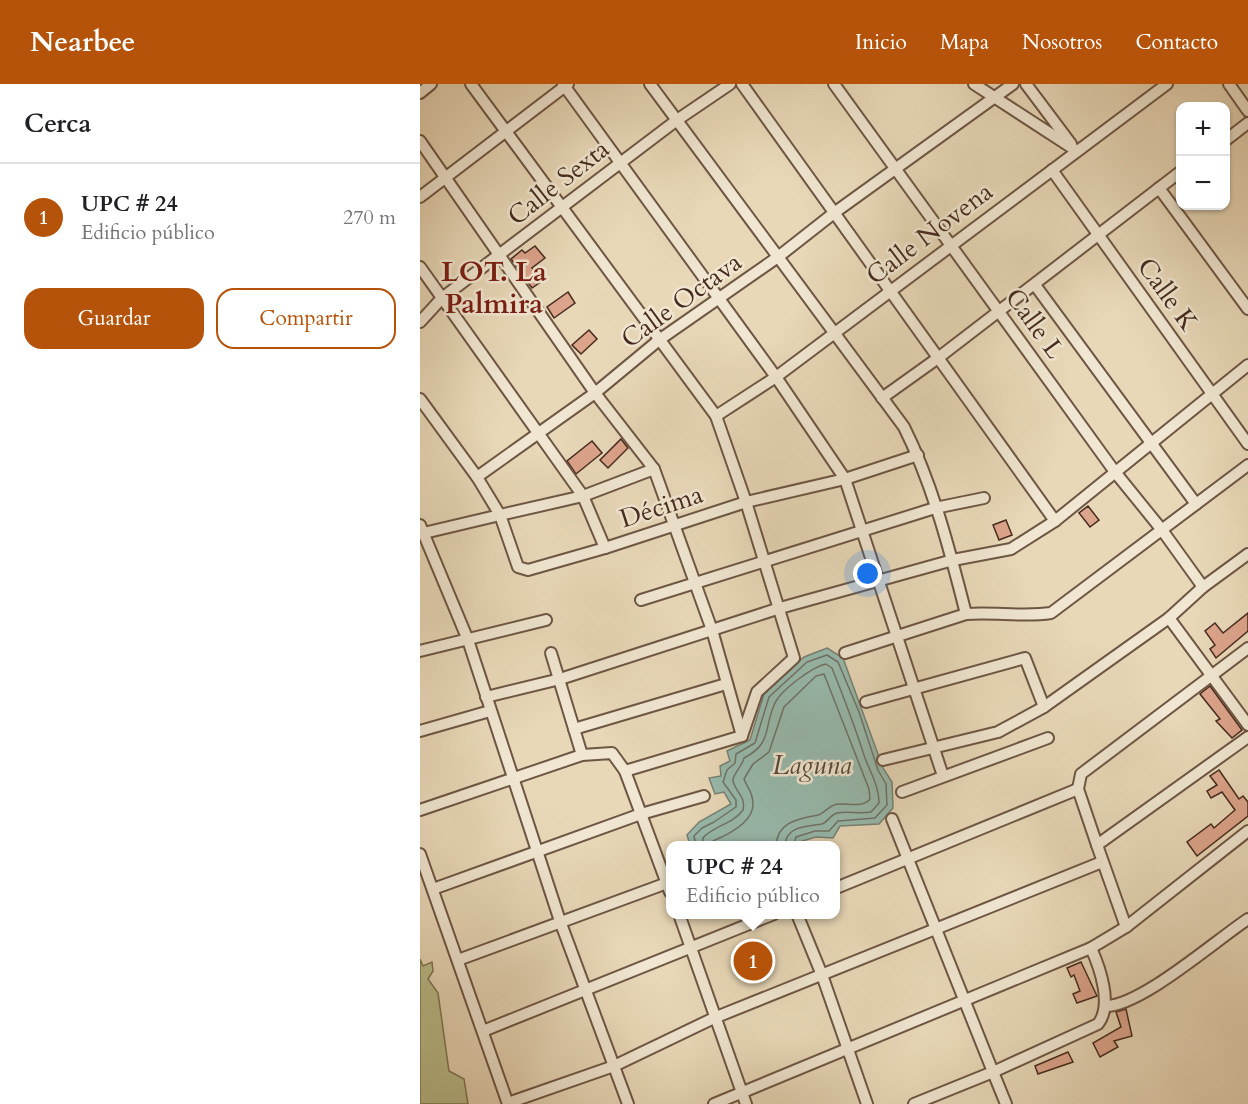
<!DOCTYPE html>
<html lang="es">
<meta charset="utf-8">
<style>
:root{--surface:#fff;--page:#f2f2f2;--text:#202124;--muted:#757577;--line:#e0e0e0;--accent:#b45309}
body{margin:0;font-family:Cardo,serif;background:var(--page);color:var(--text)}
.controls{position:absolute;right:18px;top:18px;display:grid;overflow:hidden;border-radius:12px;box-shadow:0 2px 4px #0004}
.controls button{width:54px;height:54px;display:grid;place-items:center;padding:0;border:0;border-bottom:2px solid var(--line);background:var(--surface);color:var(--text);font:30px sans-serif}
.you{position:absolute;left:448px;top:490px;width:21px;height:21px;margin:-15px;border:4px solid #fff;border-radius:50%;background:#1a73e8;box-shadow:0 0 0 9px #1a73e833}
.badge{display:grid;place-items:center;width:39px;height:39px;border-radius:50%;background:var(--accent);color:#fff;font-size:20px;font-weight:700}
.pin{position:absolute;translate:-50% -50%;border:3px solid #fff;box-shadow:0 2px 6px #0006}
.popup{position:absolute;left:246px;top:757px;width:174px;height:78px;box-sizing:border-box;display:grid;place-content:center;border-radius:12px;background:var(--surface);filter:drop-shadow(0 2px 4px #0005);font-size:20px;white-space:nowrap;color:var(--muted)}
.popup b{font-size:22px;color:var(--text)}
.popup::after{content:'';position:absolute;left:50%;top:100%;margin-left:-12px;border:12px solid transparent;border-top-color:var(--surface)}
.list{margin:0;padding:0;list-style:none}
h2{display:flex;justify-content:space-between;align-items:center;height:78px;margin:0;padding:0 24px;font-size:26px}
h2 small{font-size:20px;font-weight:400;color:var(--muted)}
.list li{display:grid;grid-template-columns:39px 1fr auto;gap:18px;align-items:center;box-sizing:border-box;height:108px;padding:0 24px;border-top:2px solid var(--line)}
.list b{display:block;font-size:22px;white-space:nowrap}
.list p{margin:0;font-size:20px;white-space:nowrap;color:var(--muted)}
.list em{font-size:20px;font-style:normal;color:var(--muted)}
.actions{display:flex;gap:12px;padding:18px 24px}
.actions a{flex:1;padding:14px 0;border:2px solid var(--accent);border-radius:18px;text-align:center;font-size:21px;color:var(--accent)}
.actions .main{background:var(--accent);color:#fff}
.map{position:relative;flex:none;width:828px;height:1020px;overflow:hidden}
header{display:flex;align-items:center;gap:36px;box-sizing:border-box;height:84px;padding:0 30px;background:var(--accent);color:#fff}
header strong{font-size:28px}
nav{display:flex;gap:33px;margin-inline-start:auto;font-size:21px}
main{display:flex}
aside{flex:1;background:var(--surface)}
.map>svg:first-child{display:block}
.green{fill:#babe8c;stroke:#807455;stroke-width:1.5}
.water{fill:#97baad;stroke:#778174;stroke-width:1.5}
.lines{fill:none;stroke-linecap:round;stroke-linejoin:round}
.shore{stroke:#6e7266;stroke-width:1.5}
.building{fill:#dca48b;stroke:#462b1e;stroke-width:1.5}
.minor-casing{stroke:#6e5644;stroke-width:14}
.minor{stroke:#f0e6d1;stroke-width:10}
.labels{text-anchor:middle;stroke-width:5;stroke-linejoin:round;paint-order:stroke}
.street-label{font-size:26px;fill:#462b1e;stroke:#f0e6d1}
.water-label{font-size:27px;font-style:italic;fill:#56483b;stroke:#f0e6d1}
.quarter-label{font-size:28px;font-weight:bold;fill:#7a1f14;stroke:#f0e6d1}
</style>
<header>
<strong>Nearbee</strong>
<nav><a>Inicio</a><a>Mapa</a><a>Nosotros</a><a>Contacto</a></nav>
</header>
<main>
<aside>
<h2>Cerca<small></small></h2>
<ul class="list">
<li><span class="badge">1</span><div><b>UPC # 24</b><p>Edificio público</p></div><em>270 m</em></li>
</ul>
<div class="actions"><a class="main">Guardar</a><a>Compartir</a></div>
</aside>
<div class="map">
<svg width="828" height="1020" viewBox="0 0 828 1020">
<rect width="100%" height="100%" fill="#e8d8b8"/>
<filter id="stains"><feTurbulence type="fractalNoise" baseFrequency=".00333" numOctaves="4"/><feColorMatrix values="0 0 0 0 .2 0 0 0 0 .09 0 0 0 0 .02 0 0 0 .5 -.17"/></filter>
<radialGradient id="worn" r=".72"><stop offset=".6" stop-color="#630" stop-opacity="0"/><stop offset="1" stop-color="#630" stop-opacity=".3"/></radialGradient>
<!-- green -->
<path class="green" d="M0,875L3,882L12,878L13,887L8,895L18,909L29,987L44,995L48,1020H0Z"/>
<!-- water -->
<path class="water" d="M407,564L423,574L463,684L472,698L473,724L459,740L420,742L413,754L396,753L379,758L378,761H270L267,751L279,738L311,720L304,708L295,710L289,694L301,692L300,682L310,677L307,667L330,656L344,610L384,573Z"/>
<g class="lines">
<!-- shore -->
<g class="shore">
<path d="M276,762L274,752L282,744L294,738L316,723V716L303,698L307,686L315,679L316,670L335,659L349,613L387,578L407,571L418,578L439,628L458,686L466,700L467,721L455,734L418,737L409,747H395L376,753L373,762"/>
<path d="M283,762V754C293,742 313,740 323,726C326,712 316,709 313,697C312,691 323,681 324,674C353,659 343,644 355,619C361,606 392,583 406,580L412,584C424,614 435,643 445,674C451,690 459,702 459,719L451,728C440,730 428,727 417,729C410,731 408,738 402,740C387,743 366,741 365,762"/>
<path d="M292,762L293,757C310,750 339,736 332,713C331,707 326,701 324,695L333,680L349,668L364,623L396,592L404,590L449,705L450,715C443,724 428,719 418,720C409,721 405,729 398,731C379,735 357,737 356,762"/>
</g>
</g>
<!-- building -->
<g class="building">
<path d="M115,162L125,174L112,184L122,197L112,204L91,175L102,166L105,169Z"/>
<path d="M148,208L155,219L134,234L127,223Z"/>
<path d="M169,246L177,255L161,270L152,261Z"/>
<path d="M201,355L208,364L188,384L180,376Z"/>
<path d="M172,357L182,369L156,390L147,377Z"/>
<path d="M668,422L679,436L670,443L659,429Z"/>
<path d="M586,436L592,451L579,456L573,441Z"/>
<path d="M828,529V547L796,574L790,565L795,561L785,547L795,539L803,549Z"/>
<path d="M790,602L822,646L812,654L796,637L800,635L780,610Z"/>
<path d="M799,686L819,715L823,712L828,718V732L777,772L767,758L791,740L794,744L815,726L802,708L791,714L787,707L797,701L790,692Z"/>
<path d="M661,878L677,912L657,919L653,910L660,907L654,891L651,893L647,884Z"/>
<path d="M706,925L712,952L694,957L698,963L680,973L673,959L701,943L696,928Z"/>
<path d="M648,968L653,978L618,990L615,982Z"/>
</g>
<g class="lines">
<defs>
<g id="minor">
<path d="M51,0L296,332L326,418L374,574L337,608L322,652"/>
<path d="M143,0L356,293L425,395L523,692"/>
<path d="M230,0L484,343C513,401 530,467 546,530C574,528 605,533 631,529L828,381"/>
<path d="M322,0L635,437"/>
<path d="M414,0L695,388L742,446L783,503"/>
<path d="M554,0L657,67"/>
<path d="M606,0L651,60"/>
<path d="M809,0L828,27"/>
<path d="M0,9L11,0"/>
<path d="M806,56L828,39"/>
<path d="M0,57L175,309L234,385L292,546L322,652"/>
<path d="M632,86L828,360"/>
<path d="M739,104L828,225"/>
<path d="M0,113L148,0"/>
<path d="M0,183L163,412L185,464"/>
<path d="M615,201L776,420"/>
<path d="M0,238L22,214L257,36L310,0"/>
<path d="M462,314L518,274L760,88"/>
<path d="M0,315L57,393"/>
<path d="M296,332L356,293L747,0"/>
<path d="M234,385L163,412L80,431L98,483L108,486L185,464L326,418L425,395L498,371"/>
<path d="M0,441L48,556L140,837L208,1020"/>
<path d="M0,450L80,431L57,393L175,309L239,256L358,173L414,129L593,0"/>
<path d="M221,516L515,424L564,414"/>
<path d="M749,534L828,641"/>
<path d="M828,564L661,690L658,705L677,761L828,653"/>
<path d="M0,567L126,536"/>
<path d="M131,569L162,671"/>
<path d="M425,569L546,530"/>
<path d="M66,613L140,595L360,524L533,476L591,465L635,437L828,281"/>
<path d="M446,618L605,574L624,623"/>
<path d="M154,645L306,600"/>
<path d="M0,647L70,627"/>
<path d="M463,676L578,648L624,623L749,534L783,503L828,470"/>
<path d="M205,687L322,652"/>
<path d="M482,708L628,654"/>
<path d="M0,726L162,671L192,669L205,687L250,808"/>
<path d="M472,735L573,988L494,1020"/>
<path d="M677,761L706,843"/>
<path d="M0,770L88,1020"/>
<path d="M416,804L658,705"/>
<path d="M13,805L221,730L284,712"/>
<path d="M259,830L326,1020"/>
<path d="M377,830L402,891L447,1020"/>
<path d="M38,876L247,799"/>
<path d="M685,922C720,923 796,856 828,835"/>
<path d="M63,947L354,830"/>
<path d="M88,1019L194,982L294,934L682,778"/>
<path d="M294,1020L671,864L706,843L828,747"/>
<path d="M586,1020L573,988L678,940C693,921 680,884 671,864"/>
</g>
</defs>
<!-- minor casing -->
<use href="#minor" class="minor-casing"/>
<!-- minor -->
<use href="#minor" class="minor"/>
</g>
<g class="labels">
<!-- street labels -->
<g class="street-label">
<text transform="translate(138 98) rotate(-38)" y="9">Calle Sexta</text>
<text transform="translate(509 149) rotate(-37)" y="9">Calle Novena</text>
<text transform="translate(748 210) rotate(54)" y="9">Calle K</text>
<text transform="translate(261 216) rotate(-36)" y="9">Calle Octava</text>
<text transform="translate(615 239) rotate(54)" y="9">Calle L</text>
<text transform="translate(241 422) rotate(-18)" y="9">Décima</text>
</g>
<!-- water labels -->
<g class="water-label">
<text x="392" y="690">Laguna</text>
</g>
<!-- quarter labels -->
<g class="quarter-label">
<text x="74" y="197">LOT. La<tspan x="74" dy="32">Palmira</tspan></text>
</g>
</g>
<rect width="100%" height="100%" filter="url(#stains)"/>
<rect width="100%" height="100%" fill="url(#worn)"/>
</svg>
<div class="controls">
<button>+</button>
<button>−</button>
</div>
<div class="you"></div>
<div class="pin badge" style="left:333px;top:877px">1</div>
<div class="popup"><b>UPC # 24</b>Edificio público</div>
</div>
</main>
